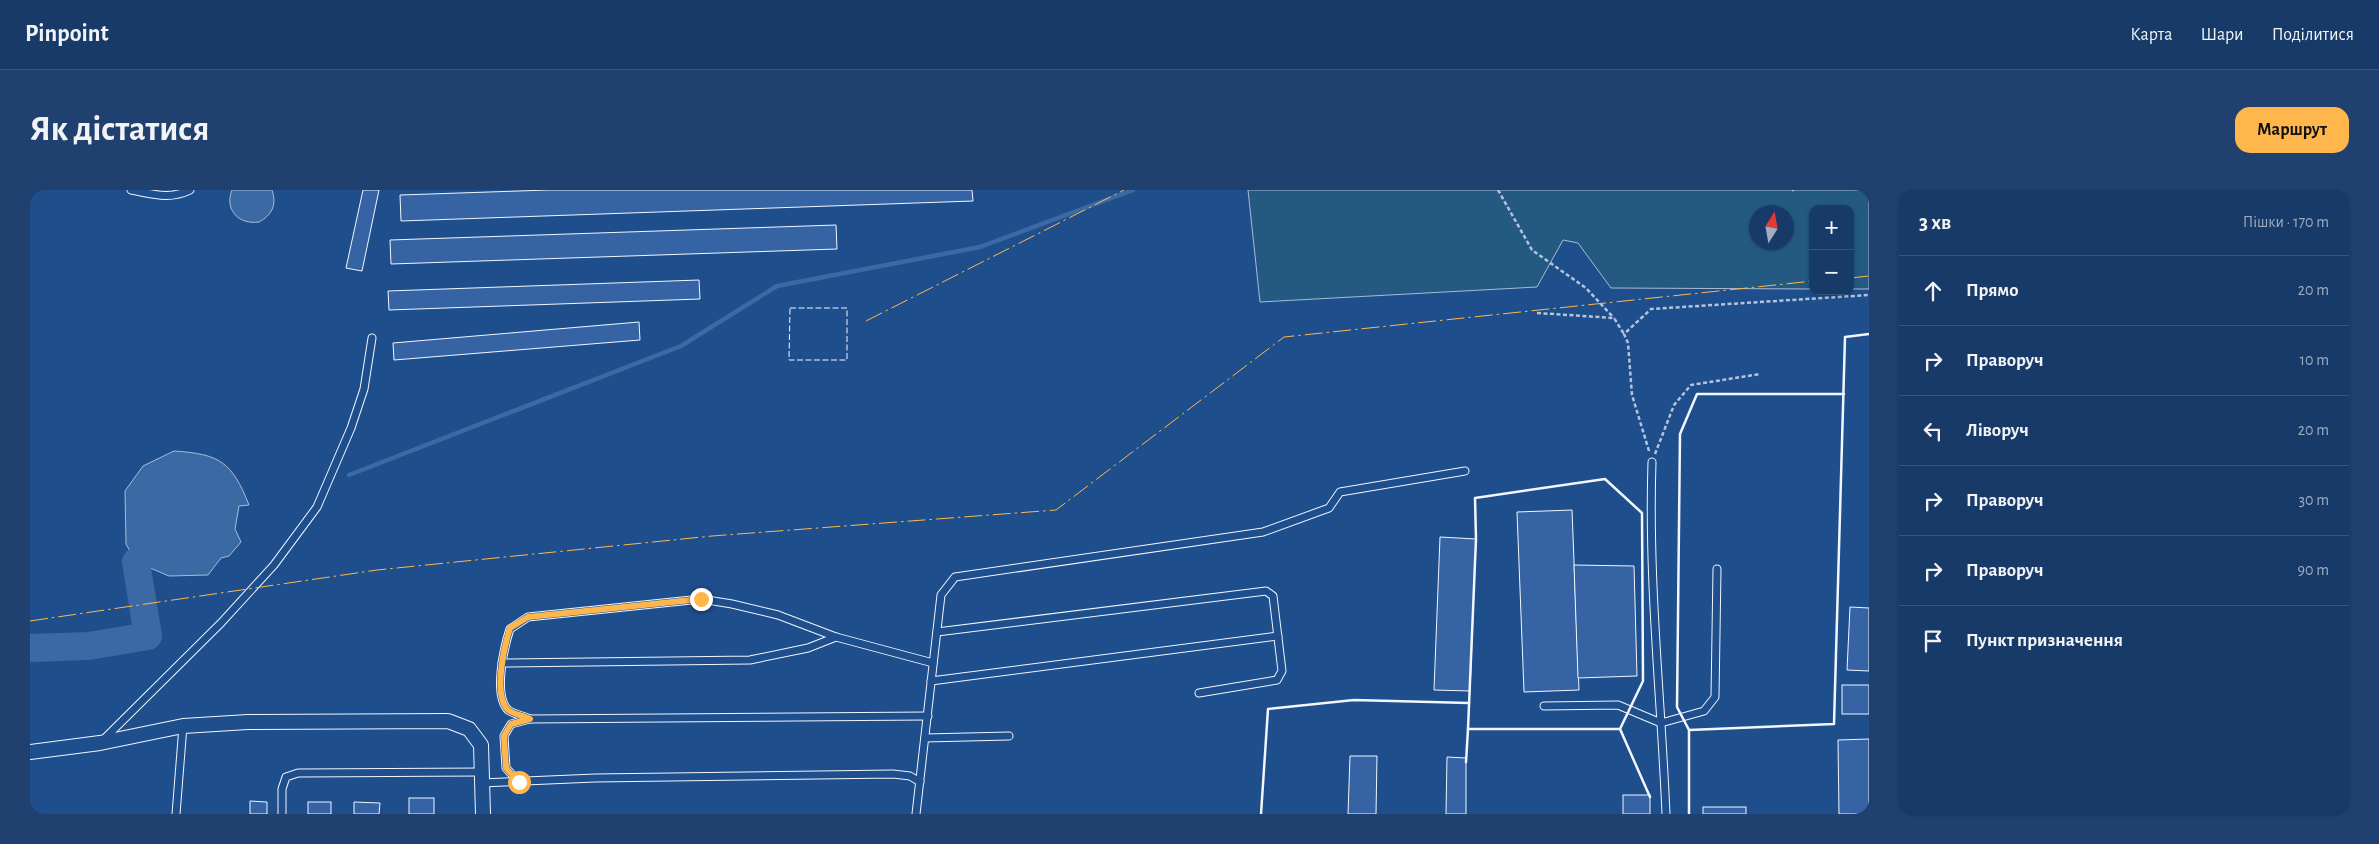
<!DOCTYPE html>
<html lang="uk">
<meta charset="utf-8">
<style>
:root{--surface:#173a69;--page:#20416f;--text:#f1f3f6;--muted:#9eadc0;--line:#36547d;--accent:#ffb74d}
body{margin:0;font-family:"Alegreya Sans",sans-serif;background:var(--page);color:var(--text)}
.controls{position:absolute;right:15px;top:15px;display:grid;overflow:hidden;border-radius:10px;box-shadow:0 1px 4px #0004}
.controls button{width:45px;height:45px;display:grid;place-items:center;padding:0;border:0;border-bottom:1px solid var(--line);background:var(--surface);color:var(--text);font:25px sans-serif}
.compass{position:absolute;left:1719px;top:15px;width:45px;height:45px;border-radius:50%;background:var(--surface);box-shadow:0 1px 4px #0004;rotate:11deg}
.stop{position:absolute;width:15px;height:15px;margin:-11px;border:4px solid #ffb74d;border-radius:50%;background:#fff}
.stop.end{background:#ffb74d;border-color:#fff;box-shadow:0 1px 5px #0008}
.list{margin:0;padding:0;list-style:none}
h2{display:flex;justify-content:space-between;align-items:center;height:65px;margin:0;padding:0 20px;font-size:21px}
h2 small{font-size:16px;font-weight:400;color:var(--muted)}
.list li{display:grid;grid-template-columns:32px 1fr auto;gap:15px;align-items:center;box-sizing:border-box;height:70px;padding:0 20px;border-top:1px solid var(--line)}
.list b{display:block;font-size:19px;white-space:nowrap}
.list em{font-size:16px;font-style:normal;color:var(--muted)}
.icon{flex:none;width:28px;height:28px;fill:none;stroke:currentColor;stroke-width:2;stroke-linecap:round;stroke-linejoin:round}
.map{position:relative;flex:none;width:1839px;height:624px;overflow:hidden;border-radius:15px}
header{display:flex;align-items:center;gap:30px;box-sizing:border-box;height:70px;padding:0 25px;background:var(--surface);border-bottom:1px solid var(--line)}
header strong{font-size:24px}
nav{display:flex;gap:28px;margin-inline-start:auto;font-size:18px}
.intro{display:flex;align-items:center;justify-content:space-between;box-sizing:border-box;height:120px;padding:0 30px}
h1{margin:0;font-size:35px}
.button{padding:12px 22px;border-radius:15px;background:var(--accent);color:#111;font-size:18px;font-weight:700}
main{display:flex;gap:30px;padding:0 30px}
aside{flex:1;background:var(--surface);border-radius:15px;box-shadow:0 1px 4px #0004}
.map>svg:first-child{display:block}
.green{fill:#245a82;stroke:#a8bbd7;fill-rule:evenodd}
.water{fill:#3b69a3;stroke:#a8bbd7}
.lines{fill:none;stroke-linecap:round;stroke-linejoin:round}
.stream{stroke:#3b69a3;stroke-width:4.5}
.river{stroke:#3b69a3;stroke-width:28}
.building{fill:#3563a3;stroke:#f2f6ff}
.lane-casing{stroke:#f2f6ff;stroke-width:9}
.street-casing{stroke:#f2f6ff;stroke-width:16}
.path{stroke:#b3c4dc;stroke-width:2.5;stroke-dasharray:4 2.5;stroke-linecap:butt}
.lane{stroke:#1f4e8c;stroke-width:7}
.street{stroke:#1f4e8c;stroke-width:14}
.fence{stroke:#f2f6ff;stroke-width:1;stroke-dasharray:6 2.5;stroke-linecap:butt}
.wall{stroke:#f2f6ff;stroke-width:2.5}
.power{stroke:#ffb74d;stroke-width:1;stroke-dasharray:18 4 2.5 4;stroke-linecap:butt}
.route{stroke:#ffb74d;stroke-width:6}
</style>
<header>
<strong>Pinpoint</strong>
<nav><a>Карта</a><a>Шари</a><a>Поділитися</a></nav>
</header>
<div class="intro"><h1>Як дістатися</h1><a class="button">Маршрут</a></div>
<main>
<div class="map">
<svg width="1839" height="624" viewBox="0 0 1839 624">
<rect width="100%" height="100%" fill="#1f4e8c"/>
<!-- green -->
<path class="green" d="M1218,0H1839V99H1820V19H1783V99L1581,98L1548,53L1533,50L1507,97L1230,112ZM1726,22H1756V52H1726Z"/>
<!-- water -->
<g class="water">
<path d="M202,0H242C247,15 242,25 229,32C209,35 194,20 202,0Z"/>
<path d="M144,261C190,264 202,272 219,315L209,316L205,339L211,352L199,366L191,368L178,385L139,386L106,372L96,354L95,301L113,276Z"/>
</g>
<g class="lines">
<!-- stream -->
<path class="stream" d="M319,285L651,156L747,96L950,57L1103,0"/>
<!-- river -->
<path class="river" d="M0,458L59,456L118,446L106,372"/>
</g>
<!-- building -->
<g class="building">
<path d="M333,0H349L332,81L316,78Z"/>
<path d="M518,0H942L943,11L371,31L370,5Z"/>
<path d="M806,35L807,59L361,74L360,50Z"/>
<path d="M669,90L670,109L359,120L358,101Z"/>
<path d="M609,132L610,150L364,170L363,153Z"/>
<path d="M1542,320L1549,500L1494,502L1487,322Z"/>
<path d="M1410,347L1446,349L1440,501L1404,500Z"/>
<path d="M1544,375L1604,376L1607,486L1548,488Z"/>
<path d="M1820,417L1839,418V481L1817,480Z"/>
<rect x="1812" y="495" width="27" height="29"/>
<path d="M1839,549V624H1809L1808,550Z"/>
<path d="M1320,566H1347L1346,624H1318Z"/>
<path d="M1417,567L1436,568V624H1416Z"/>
<rect x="1593" y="605" width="27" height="19"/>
<rect x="379" y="608" width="25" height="16"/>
<path d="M220,611L237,612V624H220Z"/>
<rect x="278" y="612" width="23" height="12"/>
<path d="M324,612L350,613L349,624H324Z"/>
<rect x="1673" y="617" width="43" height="7"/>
</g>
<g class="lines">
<defs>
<g id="lane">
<path d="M101,0C123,4 139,10 160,0"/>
<path d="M1622,272C1618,390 1631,506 1636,624"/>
<path d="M907,442L1236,401L1243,406L1252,481L1247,490L1169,503"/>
<path d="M472,473L720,470L778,458L806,447"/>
<path d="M901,491L1248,446"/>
<path d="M1514,516L1588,515L1631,533L1674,521L1685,507L1687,379"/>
<path d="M500,529C494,526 483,524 478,520C463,505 474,457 480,439L498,427L671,409L702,414L748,425L806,447L903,473"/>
<path d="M895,548L979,546"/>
<path d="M72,551L191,433L244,375L287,317L321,238L334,199L342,148"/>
<path d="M489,592L476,578L474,546L481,534L500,529L898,526"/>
<path d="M452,593L565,588L863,584L880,586L890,592"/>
<path d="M146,624L153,536"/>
<path d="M252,624V599L256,587L268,583L452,582"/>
<path d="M886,624L911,405L925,387L1233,342L1299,318L1310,302L1435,281"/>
</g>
<path id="street" d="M0,562L70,553L153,536L218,532L418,531L439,539L451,555L453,624"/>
</defs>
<!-- lane casing -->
<use href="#lane" class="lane-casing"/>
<!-- street casing -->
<use href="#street" class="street-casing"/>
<!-- path -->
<g class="path">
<path d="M1468,0L1502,60L1556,98L1584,128"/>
<path d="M1762,0H1764"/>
<path d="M1507,123L1584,128L1594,144"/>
<path d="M1619,261L1602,205L1598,153L1594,144L1621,119L1839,105"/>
<path d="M1625,264L1644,215L1661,195L1730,184"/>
</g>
<!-- lane -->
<use href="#lane" class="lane"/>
<!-- street -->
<use href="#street" class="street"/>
<!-- fence -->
<path class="fence" d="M760,118H817V170H759Z"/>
<!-- wall -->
<g class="wall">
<path d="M1814,204H1667L1650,244L1647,517L1659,540L1804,534L1815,147L1839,144"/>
<path d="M1575,289L1612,323L1613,491L1590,539H1438L1446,349L1445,308Z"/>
<path d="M1590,539L1620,607"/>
<path d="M1436,572L1438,539"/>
<path d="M1231,624L1238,519L1324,510L1439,513"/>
<path d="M1659,624V540"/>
</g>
<!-- power -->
<g class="power">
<path d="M1820,88L1839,86"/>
<path d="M836,131L1094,0"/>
<path d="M0,431L347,380L682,346L1026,320L1254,147L1783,91"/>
</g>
</g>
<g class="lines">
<!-- route -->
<path class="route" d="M489,592L476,578L474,546L481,534L500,529C494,526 483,524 478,520C463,505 474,457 480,438L498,427L671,409"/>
</g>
</svg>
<div class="controls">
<button>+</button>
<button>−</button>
</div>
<svg class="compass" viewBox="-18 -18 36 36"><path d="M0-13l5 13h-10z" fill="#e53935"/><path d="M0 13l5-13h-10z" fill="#9eadc0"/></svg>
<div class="stop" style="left:489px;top:592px"></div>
<div class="stop end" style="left:671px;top:409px"></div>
</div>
<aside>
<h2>3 хв<small>Пішки · 170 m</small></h2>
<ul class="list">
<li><svg class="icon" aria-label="ahead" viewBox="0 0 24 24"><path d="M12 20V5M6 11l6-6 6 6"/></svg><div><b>Прямо</b></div><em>20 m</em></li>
<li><svg class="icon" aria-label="right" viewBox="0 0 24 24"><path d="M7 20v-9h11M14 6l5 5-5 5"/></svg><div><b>Праворуч</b></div><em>10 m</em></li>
<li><svg class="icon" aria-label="left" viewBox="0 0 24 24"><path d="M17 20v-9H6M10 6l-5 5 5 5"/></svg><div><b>Ліворуч</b></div><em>20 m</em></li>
<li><svg class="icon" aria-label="right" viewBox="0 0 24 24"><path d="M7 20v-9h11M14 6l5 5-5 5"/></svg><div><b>Праворуч</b></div><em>30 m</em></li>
<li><svg class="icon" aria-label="right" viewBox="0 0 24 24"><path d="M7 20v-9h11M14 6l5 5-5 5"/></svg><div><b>Праворуч</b></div><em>90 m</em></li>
<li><svg class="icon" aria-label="arrive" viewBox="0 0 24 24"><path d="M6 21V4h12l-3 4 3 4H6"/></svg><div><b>Пункт призначення</b></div></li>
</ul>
</aside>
</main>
